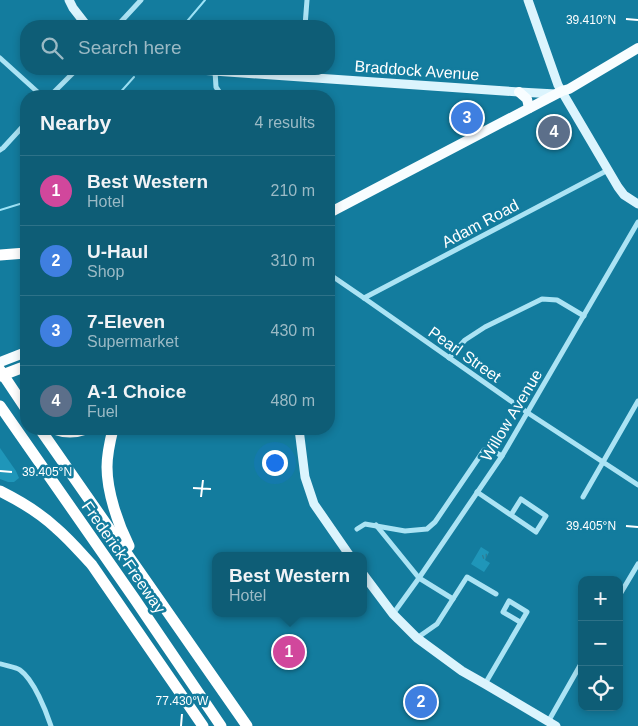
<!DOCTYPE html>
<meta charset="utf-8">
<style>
:root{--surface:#0e5d76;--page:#1c667e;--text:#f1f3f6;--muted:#9bbac5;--line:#2e7288;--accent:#ffa76e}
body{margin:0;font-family:Arial,sans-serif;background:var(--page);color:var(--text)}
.controls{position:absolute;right:15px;bottom:15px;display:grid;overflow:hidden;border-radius:10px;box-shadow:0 2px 8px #0003}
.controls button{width:45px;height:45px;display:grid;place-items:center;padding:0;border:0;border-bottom:1px solid var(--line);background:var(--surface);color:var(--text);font:25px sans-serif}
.you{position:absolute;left:274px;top:462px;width:18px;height:18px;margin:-12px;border:4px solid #fff;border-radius:50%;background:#1a73e8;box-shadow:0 0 0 8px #1a73e833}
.badge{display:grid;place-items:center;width:32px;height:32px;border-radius:50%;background:var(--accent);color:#fff;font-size:16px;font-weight:700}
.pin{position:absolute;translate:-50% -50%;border:2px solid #fff;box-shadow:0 1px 5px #0006}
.popup{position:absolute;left:212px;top:552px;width:155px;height:65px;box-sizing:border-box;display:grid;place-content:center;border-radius:10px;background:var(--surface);filter:drop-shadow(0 1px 4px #0005);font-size:16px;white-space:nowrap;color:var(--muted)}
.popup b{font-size:19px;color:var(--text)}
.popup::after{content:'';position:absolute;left:50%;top:100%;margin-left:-10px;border:10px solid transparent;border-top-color:var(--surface)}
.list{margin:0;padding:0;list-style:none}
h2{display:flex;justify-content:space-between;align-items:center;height:65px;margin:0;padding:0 20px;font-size:21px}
h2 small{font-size:16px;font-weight:400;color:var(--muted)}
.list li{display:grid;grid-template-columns:32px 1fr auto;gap:15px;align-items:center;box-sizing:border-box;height:70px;padding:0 20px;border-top:1px solid var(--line)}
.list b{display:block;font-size:19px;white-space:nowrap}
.list p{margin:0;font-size:16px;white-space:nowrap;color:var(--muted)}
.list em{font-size:16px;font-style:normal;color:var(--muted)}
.icon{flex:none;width:28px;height:28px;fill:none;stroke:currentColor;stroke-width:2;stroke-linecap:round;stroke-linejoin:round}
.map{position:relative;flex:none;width:638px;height:726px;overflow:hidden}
.search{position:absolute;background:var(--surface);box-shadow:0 2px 8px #0003;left:20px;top:20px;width:315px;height:55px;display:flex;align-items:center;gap:12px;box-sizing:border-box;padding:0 18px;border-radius:20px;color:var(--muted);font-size:19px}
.panel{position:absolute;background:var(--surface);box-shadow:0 2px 8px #0003;left:20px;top:90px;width:315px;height:345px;border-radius:20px}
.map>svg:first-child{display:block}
.grass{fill:#1f96b9}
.park{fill:url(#park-tufts)}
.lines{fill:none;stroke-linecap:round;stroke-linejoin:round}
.stream{stroke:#9de3f7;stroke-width:2}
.street{stroke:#abe3f4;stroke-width:5}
.secondary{stroke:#dbf4fd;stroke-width:9}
.primary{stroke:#f8fdff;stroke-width:10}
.highway{stroke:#fff;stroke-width:11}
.highway-bridge{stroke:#fff;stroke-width:11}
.ticks{fill:none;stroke:#fff;stroke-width:2}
.labels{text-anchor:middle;stroke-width:5;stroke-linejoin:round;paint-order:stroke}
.street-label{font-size:16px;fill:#fff;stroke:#137c9e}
.ticks-label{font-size:12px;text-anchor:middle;fill:#fff;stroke:#137c9e;stroke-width:5;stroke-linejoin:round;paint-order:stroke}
</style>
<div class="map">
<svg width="638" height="726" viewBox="0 0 638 726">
<defs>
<pattern id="park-tufts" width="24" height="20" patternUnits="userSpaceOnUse" patternTransform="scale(1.25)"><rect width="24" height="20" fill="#1f96b9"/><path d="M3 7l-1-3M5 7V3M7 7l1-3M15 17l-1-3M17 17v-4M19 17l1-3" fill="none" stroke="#2f7c93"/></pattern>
</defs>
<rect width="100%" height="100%" fill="#137c9e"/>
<!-- grass -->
<path class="grass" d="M0,448L16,471L19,478L14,482H8L0,479Z"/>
<!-- park -->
<path class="park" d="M481,547L489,552L485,560L490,563L484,572L471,564Z"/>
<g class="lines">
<!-- stream -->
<g class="stream">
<path d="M183,26L205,0"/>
<path d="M117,96L134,77"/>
<path d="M0,210L23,203L26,199"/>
</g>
<!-- street -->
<g class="street">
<path d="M117,26L141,0"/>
<path d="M305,26L307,0"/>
<path d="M0,58L42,96"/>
<path d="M215,71L216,87L222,96"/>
<path d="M301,77L302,69"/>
<path d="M50,96L77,69"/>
<path d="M0,150L3,148L26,123"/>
<path d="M329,274L364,298L528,413L638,485"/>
<path d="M364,298L608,170"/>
<path d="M449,358L465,340L485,327L542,299L557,300L584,316"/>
<path d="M477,492L536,532L546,516L521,499L511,515"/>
<path d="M583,497L638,401"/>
<path d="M376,525L419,578L453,599"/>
<path d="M357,529L365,524L405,531L427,529L435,522L484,450H491L502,456"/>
<path d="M619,596L638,564"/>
<path d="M393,614L419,578L502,456L638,222"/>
<path d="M417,638L437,624L467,577L496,594"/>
<path d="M1,664C7,666 16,667 20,670C34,680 46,711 51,726"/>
<path d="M485,684L527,612L509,601L503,612L520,622"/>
<path d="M548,722L582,662"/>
</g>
<!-- secondary -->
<g class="secondary">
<path d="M69,0L73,8L87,26"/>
<path d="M528,0L558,85L618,187L624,195L638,204"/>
<path d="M185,69L519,92L556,94"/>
<path d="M299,429L305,477L314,504L350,556"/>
<path d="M363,574L393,614L417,638L462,671L485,684L556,726"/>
</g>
<!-- primary -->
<g class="primary">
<path d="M519,92L527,99L529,108"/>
<path d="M329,213L562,91L569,89L638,48"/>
<path d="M0,362L26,352"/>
</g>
<!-- highway -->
<g class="highway">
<path d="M0,255L26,253"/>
<path d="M0,370L26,409"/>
<path d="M0,406L134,598L221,726"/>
<path d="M40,429L247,726"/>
<path d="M54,429C65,433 75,433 86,429"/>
<path d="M113,429C110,441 107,455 107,467C107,492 118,524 129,546"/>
<path d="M0,491C20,501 40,513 56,528C69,539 80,552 92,565L203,726"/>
</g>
<!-- highway-bridge -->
<path class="highway-bridge" d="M0,376L21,368"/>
</g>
<!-- ticks -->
<path class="ticks" d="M626,19L638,20M0,471L12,472M193,488L211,489M201,497L203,480M626,526L638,527M181,726L182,714"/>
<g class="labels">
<!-- street labels -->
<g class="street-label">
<text transform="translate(417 70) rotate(4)" y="6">Braddock Avenue</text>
<text transform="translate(480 223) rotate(-28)" y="6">Adam Road</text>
<text transform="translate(465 354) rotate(35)" y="6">Pearl Street</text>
<text transform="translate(511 415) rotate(-59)" y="6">Willow Avenue</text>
<text transform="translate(124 557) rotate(55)" y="6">Frederick Freeway</text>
</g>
</g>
<g class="ticks-label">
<text x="591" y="24">39.410°N</text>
<text x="47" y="476">39.405°N</text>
<text x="591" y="530">39.405°N</text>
<text x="182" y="705">77.430°W</text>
</g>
</svg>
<div class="controls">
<button>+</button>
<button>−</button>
<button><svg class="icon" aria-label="locate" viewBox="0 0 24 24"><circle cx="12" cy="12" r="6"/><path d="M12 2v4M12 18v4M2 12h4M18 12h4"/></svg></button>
</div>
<div class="you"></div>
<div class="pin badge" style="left:289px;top:652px;background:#d1479c">1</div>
<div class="popup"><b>Best Western</b>Hotel</div>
<div class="pin badge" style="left:421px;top:702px;background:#3f7fe0">2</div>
<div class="pin badge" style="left:467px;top:118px;background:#3f7fe0">3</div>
<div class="pin badge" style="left:554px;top:132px;background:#5c6f8a">4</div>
<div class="search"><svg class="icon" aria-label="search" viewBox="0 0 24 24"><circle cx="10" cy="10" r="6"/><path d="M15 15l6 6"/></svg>Search here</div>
<section class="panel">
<h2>Nearby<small>4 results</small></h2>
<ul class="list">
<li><span class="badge" style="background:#d1479c">1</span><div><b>Best Western</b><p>Hotel</p></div><em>210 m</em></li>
<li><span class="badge" style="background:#3f7fe0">2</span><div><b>U-Haul</b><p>Shop</p></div><em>310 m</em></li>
<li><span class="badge" style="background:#3f7fe0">3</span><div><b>7-Eleven</b><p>Supermarket</p></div><em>430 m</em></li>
<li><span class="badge" style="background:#5c6f8a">4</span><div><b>A-1 Choice</b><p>Fuel</p></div><em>480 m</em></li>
</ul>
</section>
</div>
